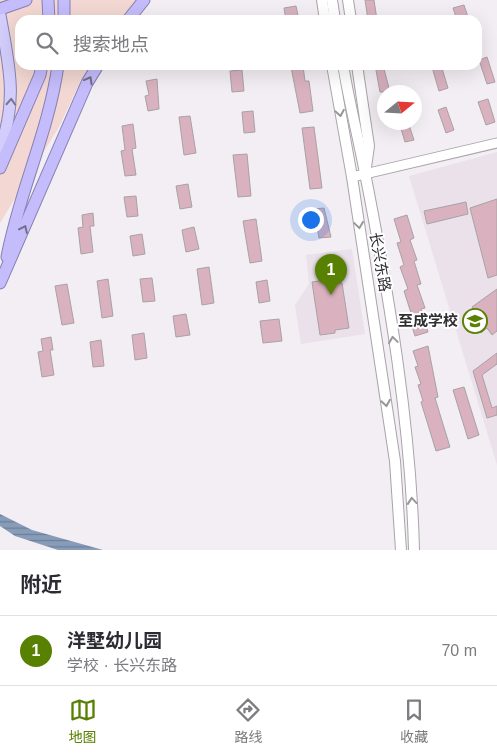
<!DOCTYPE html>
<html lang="zh">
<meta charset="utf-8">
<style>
:root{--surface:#fff;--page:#f2f2f3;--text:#2b2b33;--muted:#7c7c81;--line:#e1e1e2;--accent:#598101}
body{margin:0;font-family:Helvetica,"Noto Sans SC",sans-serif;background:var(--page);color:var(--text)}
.compass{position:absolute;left:377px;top:85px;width:45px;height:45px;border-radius:50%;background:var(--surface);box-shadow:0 5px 20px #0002;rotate:72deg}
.you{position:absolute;left:310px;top:219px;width:18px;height:18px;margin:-12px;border:4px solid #fff;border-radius:50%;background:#1a73e8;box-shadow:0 0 0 8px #1a73e833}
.badge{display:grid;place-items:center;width:32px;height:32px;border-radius:50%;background:var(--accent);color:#fff;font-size:16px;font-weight:700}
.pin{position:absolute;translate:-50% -41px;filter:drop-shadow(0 1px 2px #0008)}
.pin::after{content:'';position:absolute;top:26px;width:18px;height:15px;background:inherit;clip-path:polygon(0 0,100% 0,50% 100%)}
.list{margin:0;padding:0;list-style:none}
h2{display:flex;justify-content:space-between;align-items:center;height:65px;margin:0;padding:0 20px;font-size:21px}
h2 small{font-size:16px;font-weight:400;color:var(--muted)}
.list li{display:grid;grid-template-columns:32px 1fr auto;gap:15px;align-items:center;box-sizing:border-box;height:70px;padding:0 20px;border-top:1px solid var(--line)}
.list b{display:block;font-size:19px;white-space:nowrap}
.list p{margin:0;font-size:16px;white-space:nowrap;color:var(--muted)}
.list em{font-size:16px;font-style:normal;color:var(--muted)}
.icon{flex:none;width:28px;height:28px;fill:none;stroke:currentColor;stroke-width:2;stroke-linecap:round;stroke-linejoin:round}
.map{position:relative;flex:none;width:497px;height:550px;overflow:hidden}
.search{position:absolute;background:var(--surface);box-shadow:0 5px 20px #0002;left:15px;right:15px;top:15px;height:55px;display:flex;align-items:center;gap:12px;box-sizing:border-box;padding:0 18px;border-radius:15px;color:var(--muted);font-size:19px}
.sheet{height:135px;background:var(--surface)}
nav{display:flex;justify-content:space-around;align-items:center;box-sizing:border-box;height:70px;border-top:1px solid var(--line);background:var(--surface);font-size:14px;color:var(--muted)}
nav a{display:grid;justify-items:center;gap:2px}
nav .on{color:var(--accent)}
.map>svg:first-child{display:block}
.built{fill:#eae1eb}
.green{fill:#f2d7d2}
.water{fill:url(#water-rules)}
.building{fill:#d9b1bf;stroke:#a8a2a4}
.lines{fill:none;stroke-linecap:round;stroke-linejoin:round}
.tertiary-casing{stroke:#a8a4a8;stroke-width:11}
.secondary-casing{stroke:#a8a4a8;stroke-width:12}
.primary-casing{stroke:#8680b3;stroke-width:13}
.trunk-casing{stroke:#8680b3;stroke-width:13}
.tertiary{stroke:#fff;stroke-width:9}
.secondary{stroke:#fff;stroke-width:10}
.primary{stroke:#d3cdfc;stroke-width:11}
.trunk{stroke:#c4bcfb;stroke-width:11}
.oneway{stroke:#736e8b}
.oneway2{stroke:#79768c}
.oneway3{stroke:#989798}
.labels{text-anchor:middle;stroke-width:4;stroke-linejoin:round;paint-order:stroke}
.street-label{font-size:15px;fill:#302f30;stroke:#fefdff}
.poi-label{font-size:15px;font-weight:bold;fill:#302f30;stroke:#fefdff;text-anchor:end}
</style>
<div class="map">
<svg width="497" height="550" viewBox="0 0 497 550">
<defs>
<pattern id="water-rules" width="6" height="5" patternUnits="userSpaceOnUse" patternTransform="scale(1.25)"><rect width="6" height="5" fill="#869cb9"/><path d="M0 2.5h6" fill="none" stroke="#6e8097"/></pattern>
</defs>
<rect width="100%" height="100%" fill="#f3eef3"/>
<!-- built -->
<g class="built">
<path d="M497,152V465L409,176Z"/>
<path d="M352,249L365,334L301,344L295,305L309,284L306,255Z"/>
</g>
<!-- green -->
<path class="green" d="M0,0H143L127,20H20V65H92L81,80L59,127L0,223Z"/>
<!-- water -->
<path class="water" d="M0,514L32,530L103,550H58L15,536L0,526Z"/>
<!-- building -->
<g class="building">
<path d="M365,0H374L377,20H368Z"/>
<path d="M464,5L469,20H457L453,8Z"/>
<path d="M296,6L299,20H286L284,8Z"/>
<path d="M487,57L495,82L487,84L479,60Z"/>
<path d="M375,65H383L390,92H380Z"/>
<path d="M441,65L448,88L439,91L432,67Z"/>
<path d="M303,66L305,81H309L313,111L300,113L291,67Z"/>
<path d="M242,70L244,91L232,92L230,71Z"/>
<path d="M157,79L159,109L148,111L145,96L149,95L146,81Z"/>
<path d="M488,99L495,122L486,125L478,102Z"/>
<path d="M446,107L454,130L446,133L438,110Z"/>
<path d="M253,111L255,132L244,133L242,112Z"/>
<path d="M190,116L196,153L184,155L179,117Z"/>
<path d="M399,122H408L414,140L405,142Z"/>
<path d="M133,124L136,148L132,149L136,175L125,176L121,151L125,150L122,126Z"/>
<path d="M314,127L322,188L310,189L302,128Z"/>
<path d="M247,154L251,196L238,197L233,155Z"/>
<path d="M188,184L192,207L180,209L176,186Z"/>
<path d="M136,196L138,216L127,217L124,197Z"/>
<path d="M497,199V275L488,278L470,208Z"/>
<path d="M466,202L468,214L427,224L424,211Z"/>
<path d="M324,208L331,237L319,238L314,209Z"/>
<path d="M93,213L94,226H90L93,252L81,254L78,228L83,227L82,215Z"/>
<path d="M407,215L414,238L410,240L417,260L414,261L421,284L417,285L425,308L421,309L428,332L415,336L408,314L411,313L404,291L408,289L400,267L404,265L397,243L401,242L394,219Z"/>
<path d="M256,219L262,261L250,263L243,221Z"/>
<path d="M194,227L199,249L186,252L182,230Z"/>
<path d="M142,234L145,254L133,256L130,236Z"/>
<path d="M209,267L214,303L202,305L197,269Z"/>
<path d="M152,278L155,301L143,302L140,279Z"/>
<path d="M338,278L339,283H342L349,328L335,330V333L320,335L312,282Z"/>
<path d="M108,279L113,316L102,318L97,281Z"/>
<path d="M267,280L270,301L259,303L256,282Z"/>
<path d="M67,284L74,323L62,325L55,286Z"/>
<path d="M497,289V331L492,335L487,328L481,333L471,319L477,314L472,307Z"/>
<path d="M186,314L190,335L176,337L173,316Z"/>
<path d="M279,319L282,341L263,343L260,321Z"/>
<path d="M144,333L147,358L135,360L132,335Z"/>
<path d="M51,337L53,350H50L54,375L42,377L38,352L43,351L41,339Z"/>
<path d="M101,340L104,366L93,367L90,342Z"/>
<path d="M428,346L438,397L435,398L450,447L436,451L421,402L423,401L418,385L421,384L415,367L418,366L413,351Z"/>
<path d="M497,353V364L482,375L492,408L497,406V415L487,418L473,371Z"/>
<path d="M464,387L479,435L468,439L453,390Z"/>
</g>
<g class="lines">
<defs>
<path id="tertiary" d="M352,177L497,143"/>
<g id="secondary">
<path d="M322,0L325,20"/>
<path d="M332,0L335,20"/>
<path d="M348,0L351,20"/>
<path d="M332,65L352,177L395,461L401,550"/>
<path d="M343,65C349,101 358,137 365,173C389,295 411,426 414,550"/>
<path d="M357,65L369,146L366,167"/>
</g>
<path id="primary" d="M0,15C9,65 18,99 0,149"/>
<g id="trunk">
<path d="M48,0L49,20"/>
<path d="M0,9L26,0"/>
<path d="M64,20V0"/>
<path d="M128,20L144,0"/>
<path d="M0,168L40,75L42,65"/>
<path d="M7,257C19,192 49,131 58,65"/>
<path d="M0,283L87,83L98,65"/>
</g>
</defs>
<!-- tertiary casing -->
<use href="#tertiary" class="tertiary-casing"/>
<!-- secondary casing -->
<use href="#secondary" class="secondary-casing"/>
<!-- primary casing -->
<use href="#primary" class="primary-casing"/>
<!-- trunk casing -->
<use href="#trunk" class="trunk-casing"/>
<!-- tertiary -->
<use href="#tertiary" class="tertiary"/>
<!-- secondary -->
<use href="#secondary" class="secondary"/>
<!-- primary -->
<use href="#primary" class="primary"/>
<!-- trunk -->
<use href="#trunk" class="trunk"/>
</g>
<!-- one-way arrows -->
<defs><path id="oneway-chevron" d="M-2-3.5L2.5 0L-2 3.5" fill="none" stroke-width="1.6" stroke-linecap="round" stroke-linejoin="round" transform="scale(1.25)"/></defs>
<g class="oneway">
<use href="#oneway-chevron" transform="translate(89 80) rotate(-61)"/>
<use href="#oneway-chevron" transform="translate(24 229) rotate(-65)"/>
</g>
<use class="oneway2" href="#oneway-chevron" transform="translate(11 102) rotate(-87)"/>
<g class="oneway3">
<use href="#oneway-chevron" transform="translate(340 113) rotate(80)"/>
<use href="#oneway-chevron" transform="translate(359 225) rotate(82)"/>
<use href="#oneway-chevron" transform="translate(393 340) rotate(-98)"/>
<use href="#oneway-chevron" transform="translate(386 403) rotate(81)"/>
<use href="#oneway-chevron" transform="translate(412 501) rotate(-95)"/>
</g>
<!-- icons -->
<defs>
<symbol id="school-ring" viewBox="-11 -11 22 22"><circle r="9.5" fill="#fefdff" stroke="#598101" stroke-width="1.5"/><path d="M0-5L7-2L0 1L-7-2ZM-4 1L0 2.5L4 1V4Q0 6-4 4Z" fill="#598101"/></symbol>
</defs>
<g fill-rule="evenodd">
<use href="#school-ring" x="461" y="307" width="28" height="28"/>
</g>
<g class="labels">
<!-- street labels -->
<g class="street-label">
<text transform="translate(380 262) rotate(80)" y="5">长兴东路</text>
</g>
<!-- poi labels -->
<g class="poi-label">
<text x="458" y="326">至成学校</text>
</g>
</g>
</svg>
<svg class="compass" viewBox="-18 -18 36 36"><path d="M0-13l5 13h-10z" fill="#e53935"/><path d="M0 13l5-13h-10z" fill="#7c7c81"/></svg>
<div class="you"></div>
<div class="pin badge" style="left:331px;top:295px">1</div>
<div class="search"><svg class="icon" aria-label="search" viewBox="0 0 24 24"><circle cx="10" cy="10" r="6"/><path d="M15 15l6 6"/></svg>搜索地点</div>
</div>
<section class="sheet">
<h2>附近<small></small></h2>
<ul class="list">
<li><span class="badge">1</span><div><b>洋墅幼儿园</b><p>学校 · 长兴东路</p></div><em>70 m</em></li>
</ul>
</section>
<nav>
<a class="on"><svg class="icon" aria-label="map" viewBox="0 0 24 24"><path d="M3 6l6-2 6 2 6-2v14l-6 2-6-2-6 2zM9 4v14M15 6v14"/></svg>地图</a>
<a><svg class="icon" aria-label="directions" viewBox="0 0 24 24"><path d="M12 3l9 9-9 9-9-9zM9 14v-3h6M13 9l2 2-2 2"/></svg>路线</a>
<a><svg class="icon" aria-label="saved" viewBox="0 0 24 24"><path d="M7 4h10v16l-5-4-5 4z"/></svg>收藏</a>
</nav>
